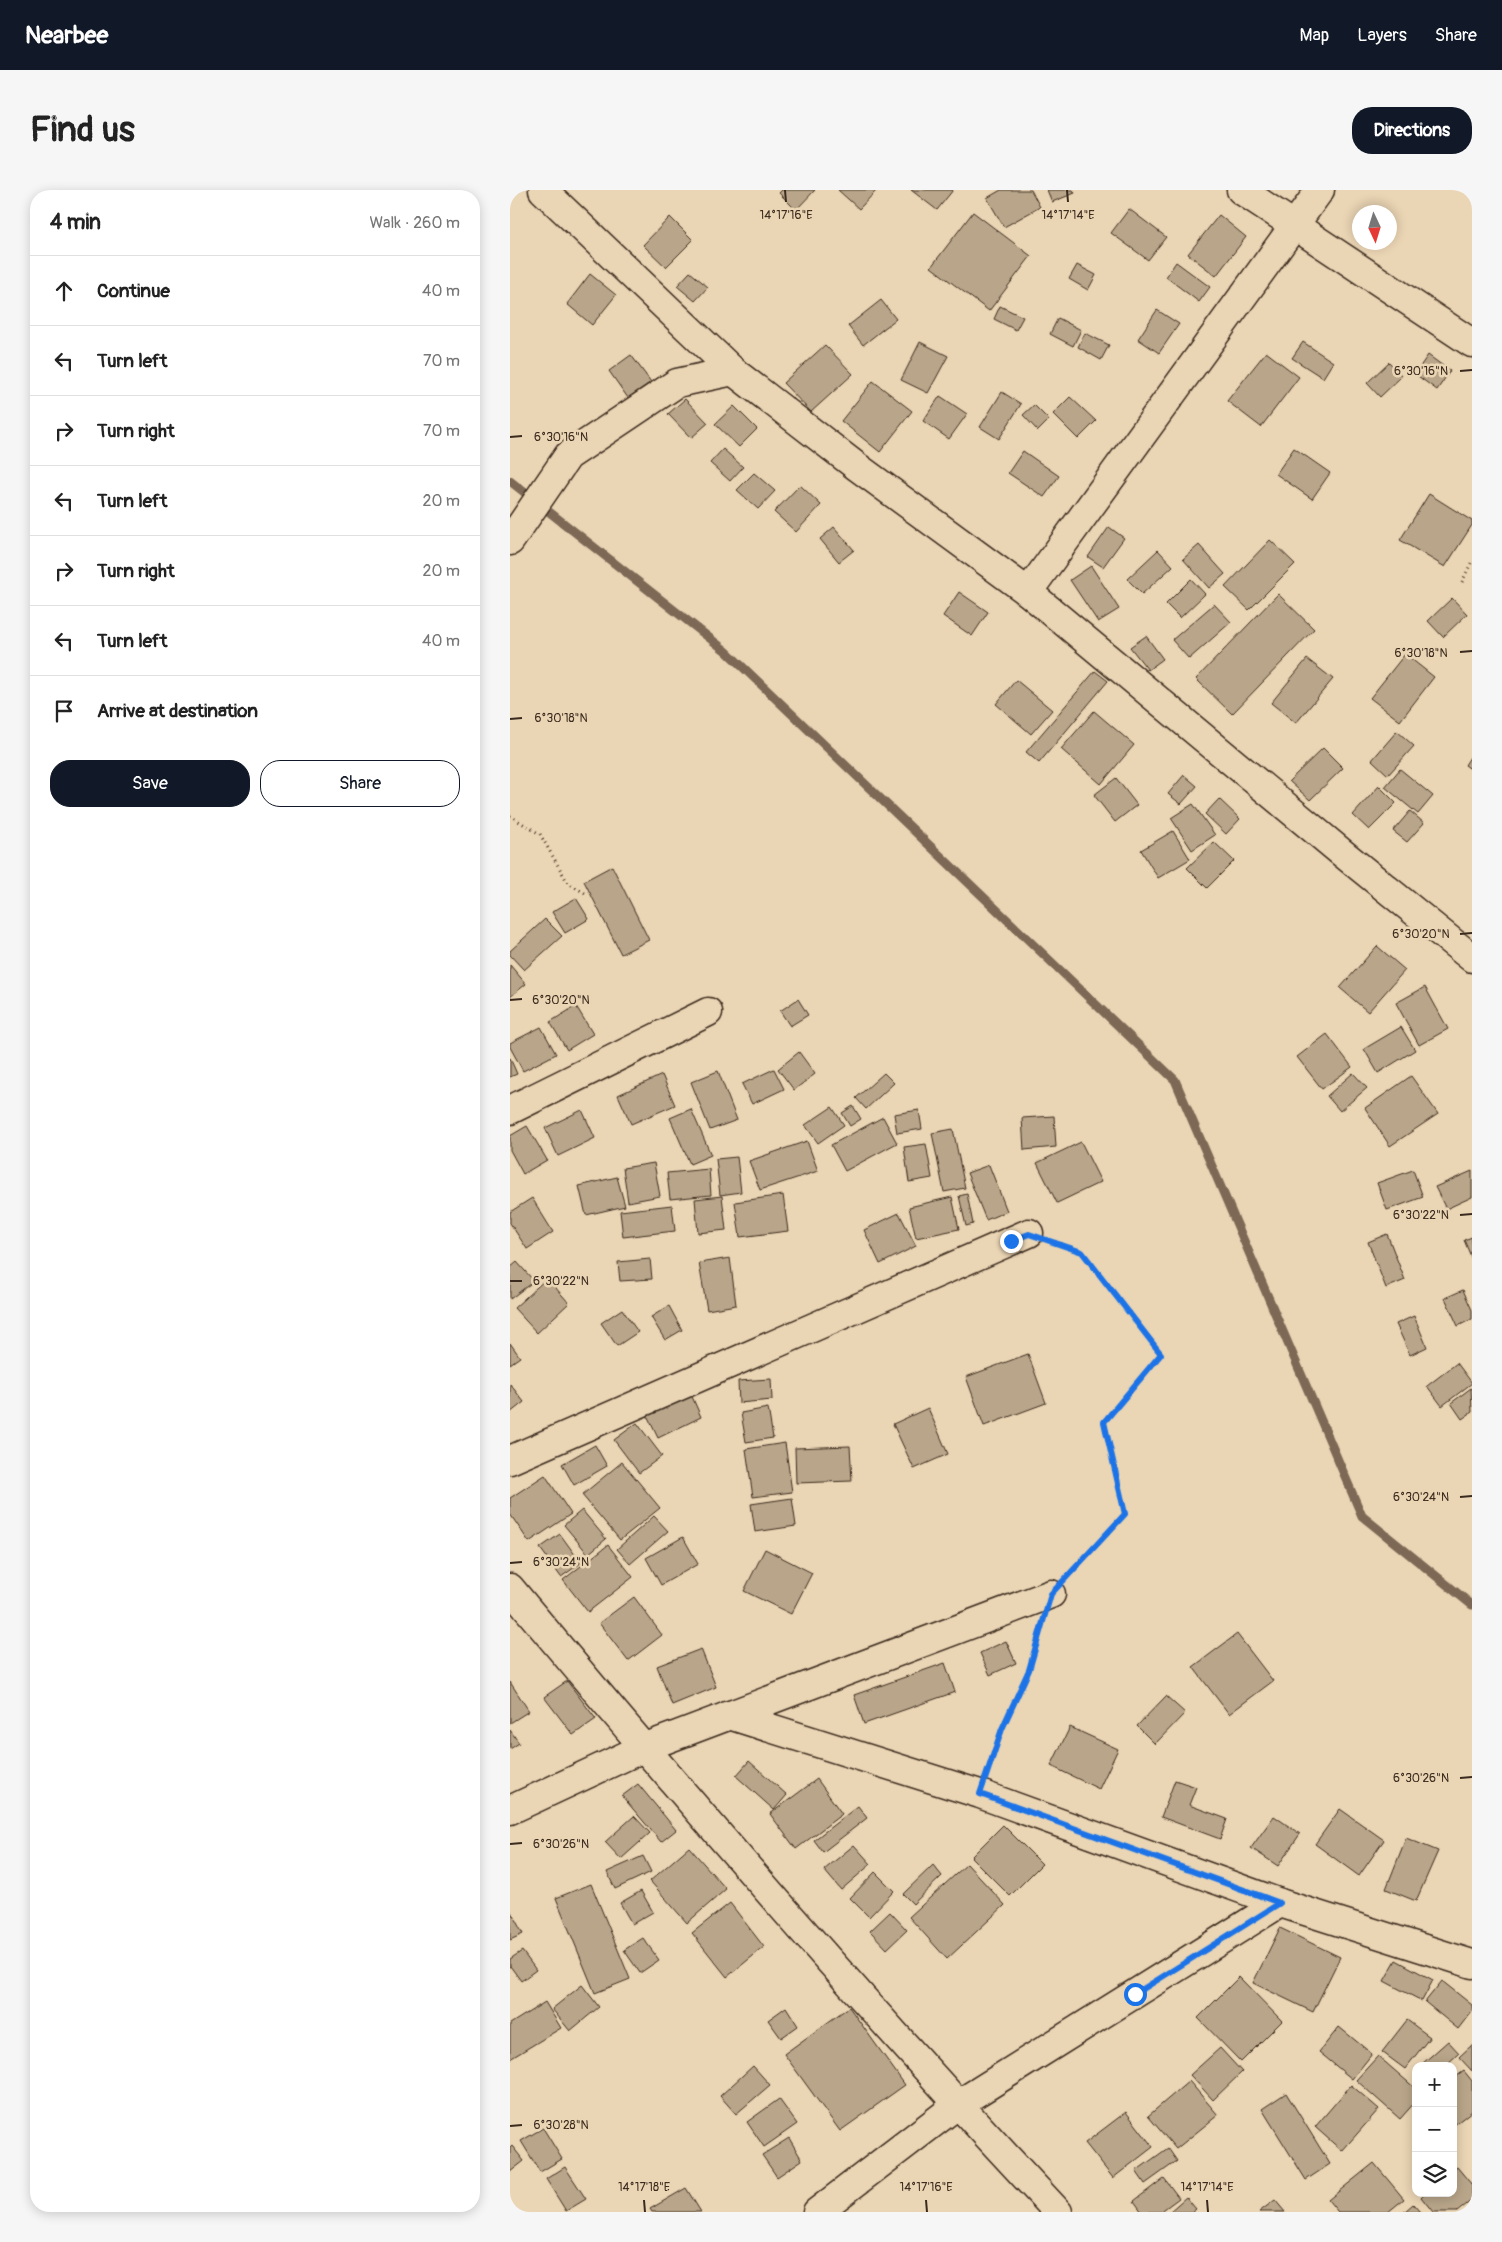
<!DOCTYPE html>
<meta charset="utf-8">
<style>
:root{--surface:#fff;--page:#f6f6f6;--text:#222;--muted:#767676;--line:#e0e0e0;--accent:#111827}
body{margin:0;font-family:Pangolin,sans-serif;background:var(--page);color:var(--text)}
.controls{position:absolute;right:15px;bottom:15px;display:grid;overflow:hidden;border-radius:10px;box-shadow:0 2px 12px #0003}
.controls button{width:45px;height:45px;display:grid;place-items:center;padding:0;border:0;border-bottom:1px solid var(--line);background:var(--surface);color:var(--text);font:25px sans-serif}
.compass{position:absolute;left:842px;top:15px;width:45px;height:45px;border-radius:50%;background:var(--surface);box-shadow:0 2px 12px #0003;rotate:176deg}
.stop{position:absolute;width:15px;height:15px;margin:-11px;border:4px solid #1a73e8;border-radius:50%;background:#fff}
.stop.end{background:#1a73e8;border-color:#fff;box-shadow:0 1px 5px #0008}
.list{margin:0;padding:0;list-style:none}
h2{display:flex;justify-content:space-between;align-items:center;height:65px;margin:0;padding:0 20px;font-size:21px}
h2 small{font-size:16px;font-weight:400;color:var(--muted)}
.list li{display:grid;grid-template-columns:32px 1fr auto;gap:15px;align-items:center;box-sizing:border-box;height:70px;padding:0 20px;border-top:1px solid var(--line)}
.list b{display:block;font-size:19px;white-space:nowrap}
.list em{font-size:16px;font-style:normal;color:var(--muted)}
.actions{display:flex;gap:10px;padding:15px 20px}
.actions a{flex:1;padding:11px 0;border:1px solid var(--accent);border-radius:20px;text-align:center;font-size:18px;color:var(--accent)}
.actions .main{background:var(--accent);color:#fff}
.icon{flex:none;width:28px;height:28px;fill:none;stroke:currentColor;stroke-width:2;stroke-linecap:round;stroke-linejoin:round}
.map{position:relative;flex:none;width:962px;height:2022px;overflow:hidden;border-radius:20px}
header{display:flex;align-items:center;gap:30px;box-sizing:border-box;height:70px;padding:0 25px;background:var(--accent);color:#fff}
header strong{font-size:24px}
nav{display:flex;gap:28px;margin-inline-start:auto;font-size:18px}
.intro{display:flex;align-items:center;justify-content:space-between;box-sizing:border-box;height:120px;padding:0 30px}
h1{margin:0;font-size:35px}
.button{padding:12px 22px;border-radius:20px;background:var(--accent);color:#fff;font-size:18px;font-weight:700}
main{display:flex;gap:30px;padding:0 30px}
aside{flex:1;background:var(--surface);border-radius:20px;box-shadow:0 2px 12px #0003}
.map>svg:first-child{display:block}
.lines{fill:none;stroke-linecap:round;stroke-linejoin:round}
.stream{stroke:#7b6855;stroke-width:9}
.building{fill:#b9a68a;stroke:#3b2a1e}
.minor-casing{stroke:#3b2a1e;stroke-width:31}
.path{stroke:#3b2a1e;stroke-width:3;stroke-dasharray:1 4;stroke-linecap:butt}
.minor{stroke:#ead5b4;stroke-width:28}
.route{stroke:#1a73e8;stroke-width:6}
.ticks{fill:none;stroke:#3b2a1e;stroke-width:2}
.ticks-label{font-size:12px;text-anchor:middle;fill:#3b2a1e;stroke:#ead5b4;stroke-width:5;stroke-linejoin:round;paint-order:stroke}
</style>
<header>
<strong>Nearbee</strong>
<nav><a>Map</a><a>Layers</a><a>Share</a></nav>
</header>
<div class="intro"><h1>Find us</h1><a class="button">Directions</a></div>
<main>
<aside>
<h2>4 min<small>Walk · 260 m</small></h2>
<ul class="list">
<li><svg class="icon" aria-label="ahead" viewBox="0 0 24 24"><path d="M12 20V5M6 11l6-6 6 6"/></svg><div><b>Continue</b></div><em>40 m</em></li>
<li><svg class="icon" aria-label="left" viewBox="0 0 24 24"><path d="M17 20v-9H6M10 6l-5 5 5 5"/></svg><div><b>Turn left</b></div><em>70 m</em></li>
<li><svg class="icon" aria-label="right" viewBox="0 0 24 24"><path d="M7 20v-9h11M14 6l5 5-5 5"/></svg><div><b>Turn right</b></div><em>70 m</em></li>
<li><svg class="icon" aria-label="left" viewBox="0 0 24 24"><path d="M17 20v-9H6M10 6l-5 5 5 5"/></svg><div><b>Turn left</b></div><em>20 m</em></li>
<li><svg class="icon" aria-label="right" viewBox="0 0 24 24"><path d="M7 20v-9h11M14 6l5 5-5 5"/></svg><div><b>Turn right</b></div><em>20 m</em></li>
<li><svg class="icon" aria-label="left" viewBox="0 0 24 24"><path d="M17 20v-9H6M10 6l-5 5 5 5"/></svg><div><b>Turn left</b></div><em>40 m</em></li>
<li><svg class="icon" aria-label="arrive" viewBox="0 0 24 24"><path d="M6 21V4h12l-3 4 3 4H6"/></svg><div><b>Arrive at destination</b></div></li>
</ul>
<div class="actions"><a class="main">Save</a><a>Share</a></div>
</aside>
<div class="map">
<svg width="962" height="2022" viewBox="0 0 962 2022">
<rect width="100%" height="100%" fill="#ead5b4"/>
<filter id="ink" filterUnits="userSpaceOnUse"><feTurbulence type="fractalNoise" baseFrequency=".02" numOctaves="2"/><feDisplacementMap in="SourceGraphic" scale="10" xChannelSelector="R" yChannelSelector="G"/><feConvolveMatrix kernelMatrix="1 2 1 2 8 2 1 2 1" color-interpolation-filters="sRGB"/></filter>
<g filter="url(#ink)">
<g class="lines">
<!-- stream -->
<path class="stream" d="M0,291L216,461L665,890L852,1326L962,1415"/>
</g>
<!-- building -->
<g class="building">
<path d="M272,0H305L286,20L269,3Z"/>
<path d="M328,0H367L349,19Z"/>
<path d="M401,0H443L427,20Z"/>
<path d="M491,0H521L530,17L494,37L477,8Z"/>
<path d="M537,0H563L565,3L542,12Z"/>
<path d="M619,19L656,47L638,70L601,43Z"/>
<path d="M463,22L521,66L479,121L421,77Z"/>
<path d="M709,25L736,47L706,86L678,64Z"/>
<path d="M160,27L183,50L156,77L133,55Z"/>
<path d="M666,72L700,97L689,112L656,87Z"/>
<path d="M567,75L586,85L578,100L559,89Z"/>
<path d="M180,82L198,97L185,111L167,96Z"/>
<path d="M80,84L106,105L82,135L57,114Z"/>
<path d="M371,110L386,129L353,155L338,136Z"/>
<path d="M490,116L513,127L506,140L484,129Z"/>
<path d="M647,120L669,134L649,163L628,149Z"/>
<path d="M548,128L571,140L563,156L540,144Z"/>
<path d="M575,143L599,155L591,170L568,157Z"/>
<path d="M410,152L438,166L418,203L391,190Z"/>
<path d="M793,152L823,172L813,188L782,168Z"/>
<path d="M315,155L343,184L301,222L273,193Z"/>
<path d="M756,162L789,187L751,237L717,211Z"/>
<path d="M121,165L141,192L118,208L99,181Z"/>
<path d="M918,165L940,181L927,200L905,184Z"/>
<path d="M879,172L892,186L870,207L857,193Z"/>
<path d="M363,191L402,221L370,262L331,231Z"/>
<path d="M492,202L511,214L489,249L470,237Z"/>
<path d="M430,206L457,224L439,249L413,231Z"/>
<path d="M560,207L586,231L568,249L543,224Z"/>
<path d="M175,209L198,233L181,248L158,224Z"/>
<path d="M524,215L539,230L528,241L513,225Z"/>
<path d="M224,216L247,239L229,257L205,234Z"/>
<path d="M784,258L820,283L802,309L766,284Z"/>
<path d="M213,259L233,277L220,291L200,273Z"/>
<path d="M513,261L549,286L534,307L498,283Z"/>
<path d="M244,283L265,301L248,319L227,300Z"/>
<path d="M290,295L311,315L286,342L264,322Z"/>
<path d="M919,304L962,331V335L935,377L890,350Z"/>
<path d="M324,337L344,360L329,372L310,349Z"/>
<path d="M599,337L614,348L593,377L578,367Z"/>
<path d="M760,350L785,374L739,420L715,397Z"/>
<path d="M689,355L715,384L699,398L673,369Z"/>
<path d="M648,360L663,376L632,404L617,389Z"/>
<path d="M581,376L609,419L588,432L560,390Z"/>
<path d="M681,389L695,404L670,428L656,414Z"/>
<path d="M449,402L478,422L462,446L433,426Z"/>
<path d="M768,404L804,439L722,524L686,489Z"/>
<path d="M942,408L957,424L933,447L918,431Z"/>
<path d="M704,414L721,432L679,469L662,450Z"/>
<path d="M636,446L653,469L638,480L620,457Z"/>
<path d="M895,464L924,487L890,531L860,508Z"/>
<path d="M797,469L823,489L786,533L761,513Z"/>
<path d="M585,481L598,491L529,573L516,562Z"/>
<path d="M506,490L542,520L521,544L486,514Z"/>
<path d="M584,521L624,555L591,594L551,559Z"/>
<path d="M887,541L904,556L878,585L862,570Z"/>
<path d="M813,558L833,578L800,610L779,591Z"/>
<path d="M962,564V580L955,575Z"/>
<path d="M890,579L923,606L908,624L875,597Z"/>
<path d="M674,585L687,596L671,614L658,604Z"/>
<path d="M606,588L627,615L605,632L584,605Z"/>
<path d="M869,596L886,613L859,640L843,625Z"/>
<path d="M709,609L730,629L716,644L695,624Z"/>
<path d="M683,614L705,645L682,660L661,628Z"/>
<path d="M900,621L914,633L897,652L883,641Z"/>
<path d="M663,641L680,669L648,688L631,660Z"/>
<path d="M704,652L724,671L697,698L677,678Z"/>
<path d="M102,676L139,750L111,764L74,691Z"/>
<path d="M66,708L79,729L55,743L42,722Z"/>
<path d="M35,729L52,746L14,780L0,765V761Z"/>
<path d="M867,756L895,780L858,822L830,798Z"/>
<path d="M0,775L16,794L0,807Z"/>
<path d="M915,797L938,839L909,855L886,813Z"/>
<path d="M288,809L298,825L280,836L270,821Z"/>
<path d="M66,816L83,844L57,860L40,832Z"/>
<path d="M31,837L46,864L13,881L0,857V853Z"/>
<path d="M891,837L905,860L868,883L854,859Z"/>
<path d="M817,844L842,877L812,899L787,867Z"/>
<path d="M289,862L305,884L284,900L268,879Z"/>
<path d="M0,868L7,884L0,887Z"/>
<path d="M264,879L274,899L242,914L232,894Z"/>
<path d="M208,881L227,930L200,940L181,892Z"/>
<path d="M374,883L384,893L356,919L346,908Z"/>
<path d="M843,883L857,898L830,921L817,906Z"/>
<path d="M152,885L165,915L121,934L108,905Z"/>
<path d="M901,886L928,924L880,956L855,918Z"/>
<path d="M343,916L351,929L340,936L332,923Z"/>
<path d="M322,917L334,935L308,953L295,935Z"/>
<path d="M181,919L201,965L180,974L160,928Z"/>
<path d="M72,920L85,948L48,966L35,938Z"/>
<path d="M409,920L412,939L387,943L384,924Z"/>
<path d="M544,926L546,957L514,960L512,928Z"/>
<path d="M373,927L387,953L335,981L321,955Z"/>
<path d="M17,936L37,970L13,984L0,960V946Z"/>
<path d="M443,939L455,998L434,1002L422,943Z"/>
<path d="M297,951L308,981L250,1000L239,971Z"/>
<path d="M571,952L591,992L547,1013L527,973Z"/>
<path d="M416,954L422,988L399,992L394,957Z"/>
<path d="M227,967L231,1002L210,1005L206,969Z"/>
<path d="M144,973L150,1006L118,1012L113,978Z"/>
<path d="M479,975L497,1021L476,1030L457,983Z"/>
<path d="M199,979L201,1005L160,1009L157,983Z"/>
<path d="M903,980L913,1007L877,1020L867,993Z"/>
<path d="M962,981V1007L936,1019L925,997Z"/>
<path d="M107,987L115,1016L76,1025L69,996Z"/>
<path d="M457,1004L463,1034L456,1036L449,1006Z"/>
<path d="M273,1005L278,1041L230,1047L225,1012Z"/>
<path d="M212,1006L216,1040L188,1043L185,1009Z"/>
<path d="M442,1007L449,1039L406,1048L399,1017Z"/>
<path d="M22,1008L43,1042L17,1059L0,1033V1022Z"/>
<path d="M162,1015L165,1041L113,1047L110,1021Z"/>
<path d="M389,1023L406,1056L370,1074L354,1040Z"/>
<path d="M877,1044L895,1090L876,1098L858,1052Z"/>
<path d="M962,1047V1069L954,1050Z"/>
<path d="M220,1068L226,1115L197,1120L189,1073Z"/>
<path d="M140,1069L142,1089L110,1091L108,1072Z"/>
<path d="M7,1072L24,1091L0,1109V1078Z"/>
<path d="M37,1088L59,1113L27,1143L4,1118Z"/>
<path d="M953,1100L962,1120V1129L948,1136L935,1108Z"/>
<path d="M159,1116L172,1140L155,1150L141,1127Z"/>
<path d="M112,1119L128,1142L107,1156L91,1133Z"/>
<path d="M904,1126L917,1157L900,1165L886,1134Z"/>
<path d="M0,1153L10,1167L0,1174Z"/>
<path d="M518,1164L536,1213L474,1236L456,1187Z"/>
<path d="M947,1173L962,1193L932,1216L917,1196Z"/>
<path d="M261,1189L262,1210L229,1213L228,1191Z"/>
<path d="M0,1194L14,1212L0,1223Z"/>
<path d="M961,1198L962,1222L952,1229L941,1213Z"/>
<path d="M180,1202L191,1227L148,1248L136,1223Z"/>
<path d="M258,1218L263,1248L236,1252L231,1223Z"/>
<path d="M418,1218L438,1264L404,1279L383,1234Z"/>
<path d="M127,1233L152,1266L129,1283L104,1250Z"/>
<path d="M275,1253L282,1302L243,1307L236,1259Z"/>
<path d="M85,1255L97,1276L64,1295L52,1274Z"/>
<path d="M340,1256L342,1291L286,1293L285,1258Z"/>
<path d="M112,1272L150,1318L110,1350L72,1305Z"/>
<path d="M35,1285L61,1324L19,1352L0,1324V1308Z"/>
<path d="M282,1308L286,1336L245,1342L241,1314Z"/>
<path d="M72,1320L96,1349L78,1364L54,1335Z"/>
<path d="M144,1326L158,1341L120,1374L107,1359Z"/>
<path d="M50,1344L71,1373L51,1387L30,1358Z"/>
<path d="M173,1347L188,1374L151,1395L136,1368Z"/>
<path d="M98,1355L123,1387L78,1422L53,1390Z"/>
<path d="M255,1359L302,1383L281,1424L234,1401Z"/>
<path d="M124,1407L152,1445L118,1471L89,1433Z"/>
<path d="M727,1444L763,1491L719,1524L683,1477Z"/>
<path d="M496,1451L506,1473L480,1485L470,1463Z"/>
<path d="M191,1459L206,1497L162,1515L147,1476Z"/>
<path d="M435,1473L445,1502L354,1534L344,1505Z"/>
<path d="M57,1491L86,1529L63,1545L34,1507Z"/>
<path d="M0,1492L19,1521L0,1533Z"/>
<path d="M656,1506L675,1523L645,1554L627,1536Z"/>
<path d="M560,1537L608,1559L589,1599L541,1576Z"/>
<path d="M0,1540L9,1553L0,1559Z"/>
<path d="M239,1571L277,1605L264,1620L226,1586Z"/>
<path d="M307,1589L332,1624L286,1659L260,1624Z"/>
<path d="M665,1590L686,1597L679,1615L717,1629L710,1649L651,1627Z"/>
<path d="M128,1594L166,1640L151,1652L112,1606Z"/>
<path d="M348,1616L357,1628L313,1662L304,1650Z"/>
<path d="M830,1619L874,1650L849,1686L805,1654Z"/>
<path d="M124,1626L140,1643L111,1669L95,1652Z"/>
<path d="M764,1626L790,1644L768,1676L741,1658Z"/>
<path d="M493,1635L532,1674L500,1706L461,1667Z"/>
<path d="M896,1648L928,1661L906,1711L876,1699Z"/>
<path d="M344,1655L361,1674L331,1700L314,1680Z"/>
<path d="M179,1657L216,1699L177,1733L140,1691Z"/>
<path d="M133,1666L141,1682L105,1699L97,1682Z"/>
<path d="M457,1674L495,1715L437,1769L399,1727Z"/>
<path d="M423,1675L432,1686L403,1714L393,1704Z"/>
<path d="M365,1682L384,1701L359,1727L340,1708Z"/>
<path d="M81,1694L120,1789L85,1803L46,1708Z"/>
<path d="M131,1701L143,1722L122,1734L110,1713Z"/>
<path d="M220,1713L254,1757L217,1787L182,1743Z"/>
<path d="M0,1720L13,1744L0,1750Z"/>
<path d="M380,1722L397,1740L377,1759L360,1741Z"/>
<path d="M770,1738L830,1767L803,1822L743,1793Z"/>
<path d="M133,1748L149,1770L130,1783L114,1760Z"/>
<path d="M12,1761L26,1780L11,1791L0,1776V1769Z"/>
<path d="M886,1770L923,1790L912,1811L874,1791Z"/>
<path d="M729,1787L772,1831L731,1872L688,1828Z"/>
<path d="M932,1791L962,1815V1821L948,1839L915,1812Z"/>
<path d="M72,1795L89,1817L60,1841L42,1819Z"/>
<path d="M35,1812L51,1838L0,1869V1834Z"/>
<path d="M276,1817L288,1836L271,1848L258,1830Z"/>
<path d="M339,1817L395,1895L330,1941L274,1864Z"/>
<path d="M897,1830L920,1847L895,1879L872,1862Z"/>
<path d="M829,1837L862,1864L842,1889L809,1862Z"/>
<path d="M938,1851L949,1863L935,1876H914L912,1874Z"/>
<path d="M962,1855V1881L949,1867Z"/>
<path d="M710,1858L732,1882L703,1910L680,1885Z"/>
<path d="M868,1866L906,1899V1911L890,1929L846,1890Z"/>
<path d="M243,1876L260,1895L226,1924L210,1906Z"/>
<path d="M954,1881L962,1891V1921L943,1936V1889Z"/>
<path d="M679,1891L708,1925L666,1959L638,1926Z"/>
<path d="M841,1895L869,1919L832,1961L805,1937Z"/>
<path d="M776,1903L820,1974L796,1990L752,1919Z"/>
<path d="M269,1909L287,1934L254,1957L237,1932Z"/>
<path d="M616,1922L643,1957L603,1988L575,1953Z"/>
<path d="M33,1938L52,1969L30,1982L11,1951Z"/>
<path d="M279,1948L292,1970L267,1987L252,1965Z"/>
<path d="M2,1956L14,1971L0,1982V1958Z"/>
<path d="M658,1958L667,1971L635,1994L626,1981Z"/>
<path d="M864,1973L894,2009L878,2022H828L818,2010Z"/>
<path d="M55,1977L76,2009L56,2021L36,1989Z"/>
<path d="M947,1977L962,1995V2010L947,2022H923L911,2007L915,2003H943V1980Z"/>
<path d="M654,1988L669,2008L650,2022H632L624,2011Z"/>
<path d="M176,1998L191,2022H142L140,2019Z"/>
<path d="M676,2007L686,2019L682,2022H659Z"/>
<path d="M765,2010L775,2022H749Z"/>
<path d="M903,2014L910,2022H894Z"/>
</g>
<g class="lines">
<defs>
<g id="minor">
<path d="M33,0L223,181L346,276L518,402L831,662L962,768"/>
<path d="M731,0L962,153"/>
<path d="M0,351L58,266L167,193L223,181"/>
<path d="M518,402L810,0"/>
<path d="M0,920L198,822"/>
<path d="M0,1270L519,1043"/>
<path d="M0,1398C177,1611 359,1820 548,2022"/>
<path d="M219,1525L470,1604L770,1713L962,1774"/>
<path d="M0,1620L133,1558L541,1404"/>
<path d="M307,2022L447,1915L770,1713"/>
</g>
</defs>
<!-- minor casing -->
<use href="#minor" class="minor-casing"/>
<!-- path -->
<g class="path">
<path d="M952,392L962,371"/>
<path d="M0,626L30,644L58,693L75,703"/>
<path d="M545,1052L572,1062L651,1164L594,1232L615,1324L561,1383"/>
<path d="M480,1576L492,1539L519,1480L531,1440"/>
</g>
<!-- minor -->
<use href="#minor" class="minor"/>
</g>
</g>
<g class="lines" filter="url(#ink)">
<!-- route -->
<path class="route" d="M501,1051L519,1044L572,1062L651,1164L594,1232L615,1324L541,1404L519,1480L492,1539L470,1604L770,1713L625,1804"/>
</g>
<!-- ticks -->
<path class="ticks" d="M275,0L276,12M557,0L558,12M950,181L962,180M0,247L12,246M950,462L962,461M0,529L12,528M950,744L962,743M0,810L12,809M950,1025L962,1024M0,1091H12M950,1307L962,1306M0,1373L12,1372M950,1588L962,1587M0,1654L12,1653M0,1936L12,1935M134,2010L135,2022M416,2010L417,2022M697,2010L698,2022"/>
<g class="ticks-label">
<text x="276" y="29">14°17'16"E</text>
<text x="558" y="29">14°17'14"E</text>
<text x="911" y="185">6°30'16"N</text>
<text x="51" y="251">6°30'16"N</text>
<text x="911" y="467">6°30'18"N</text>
<text x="51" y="532">6°30'18"N</text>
<text x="911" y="748">6°30'20"N</text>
<text x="51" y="814">6°30'20"N</text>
<text x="911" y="1029">6°30'22"N</text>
<text x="51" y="1095">6°30'22"N</text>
<text x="911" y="1311">6°30'24"N</text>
<text x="51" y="1376">6°30'24"N</text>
<text x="911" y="1592">6°30'26"N</text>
<text x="51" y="1658">6°30'26"N</text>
<text x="51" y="1939">6°30'28"N</text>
<text x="134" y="2001">14°17'18"E</text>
<text x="416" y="2001">14°17'16"E</text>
<text x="697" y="2001">14°17'14"E</text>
</g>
</svg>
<div class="controls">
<button>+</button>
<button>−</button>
<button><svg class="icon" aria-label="layers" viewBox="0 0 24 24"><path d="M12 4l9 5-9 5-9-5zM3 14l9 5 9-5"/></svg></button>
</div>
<svg class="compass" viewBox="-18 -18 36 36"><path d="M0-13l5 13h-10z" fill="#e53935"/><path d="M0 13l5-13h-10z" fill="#767676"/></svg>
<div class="stop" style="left:625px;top:1804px"></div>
<div class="stop end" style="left:501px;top:1051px"></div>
</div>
</main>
